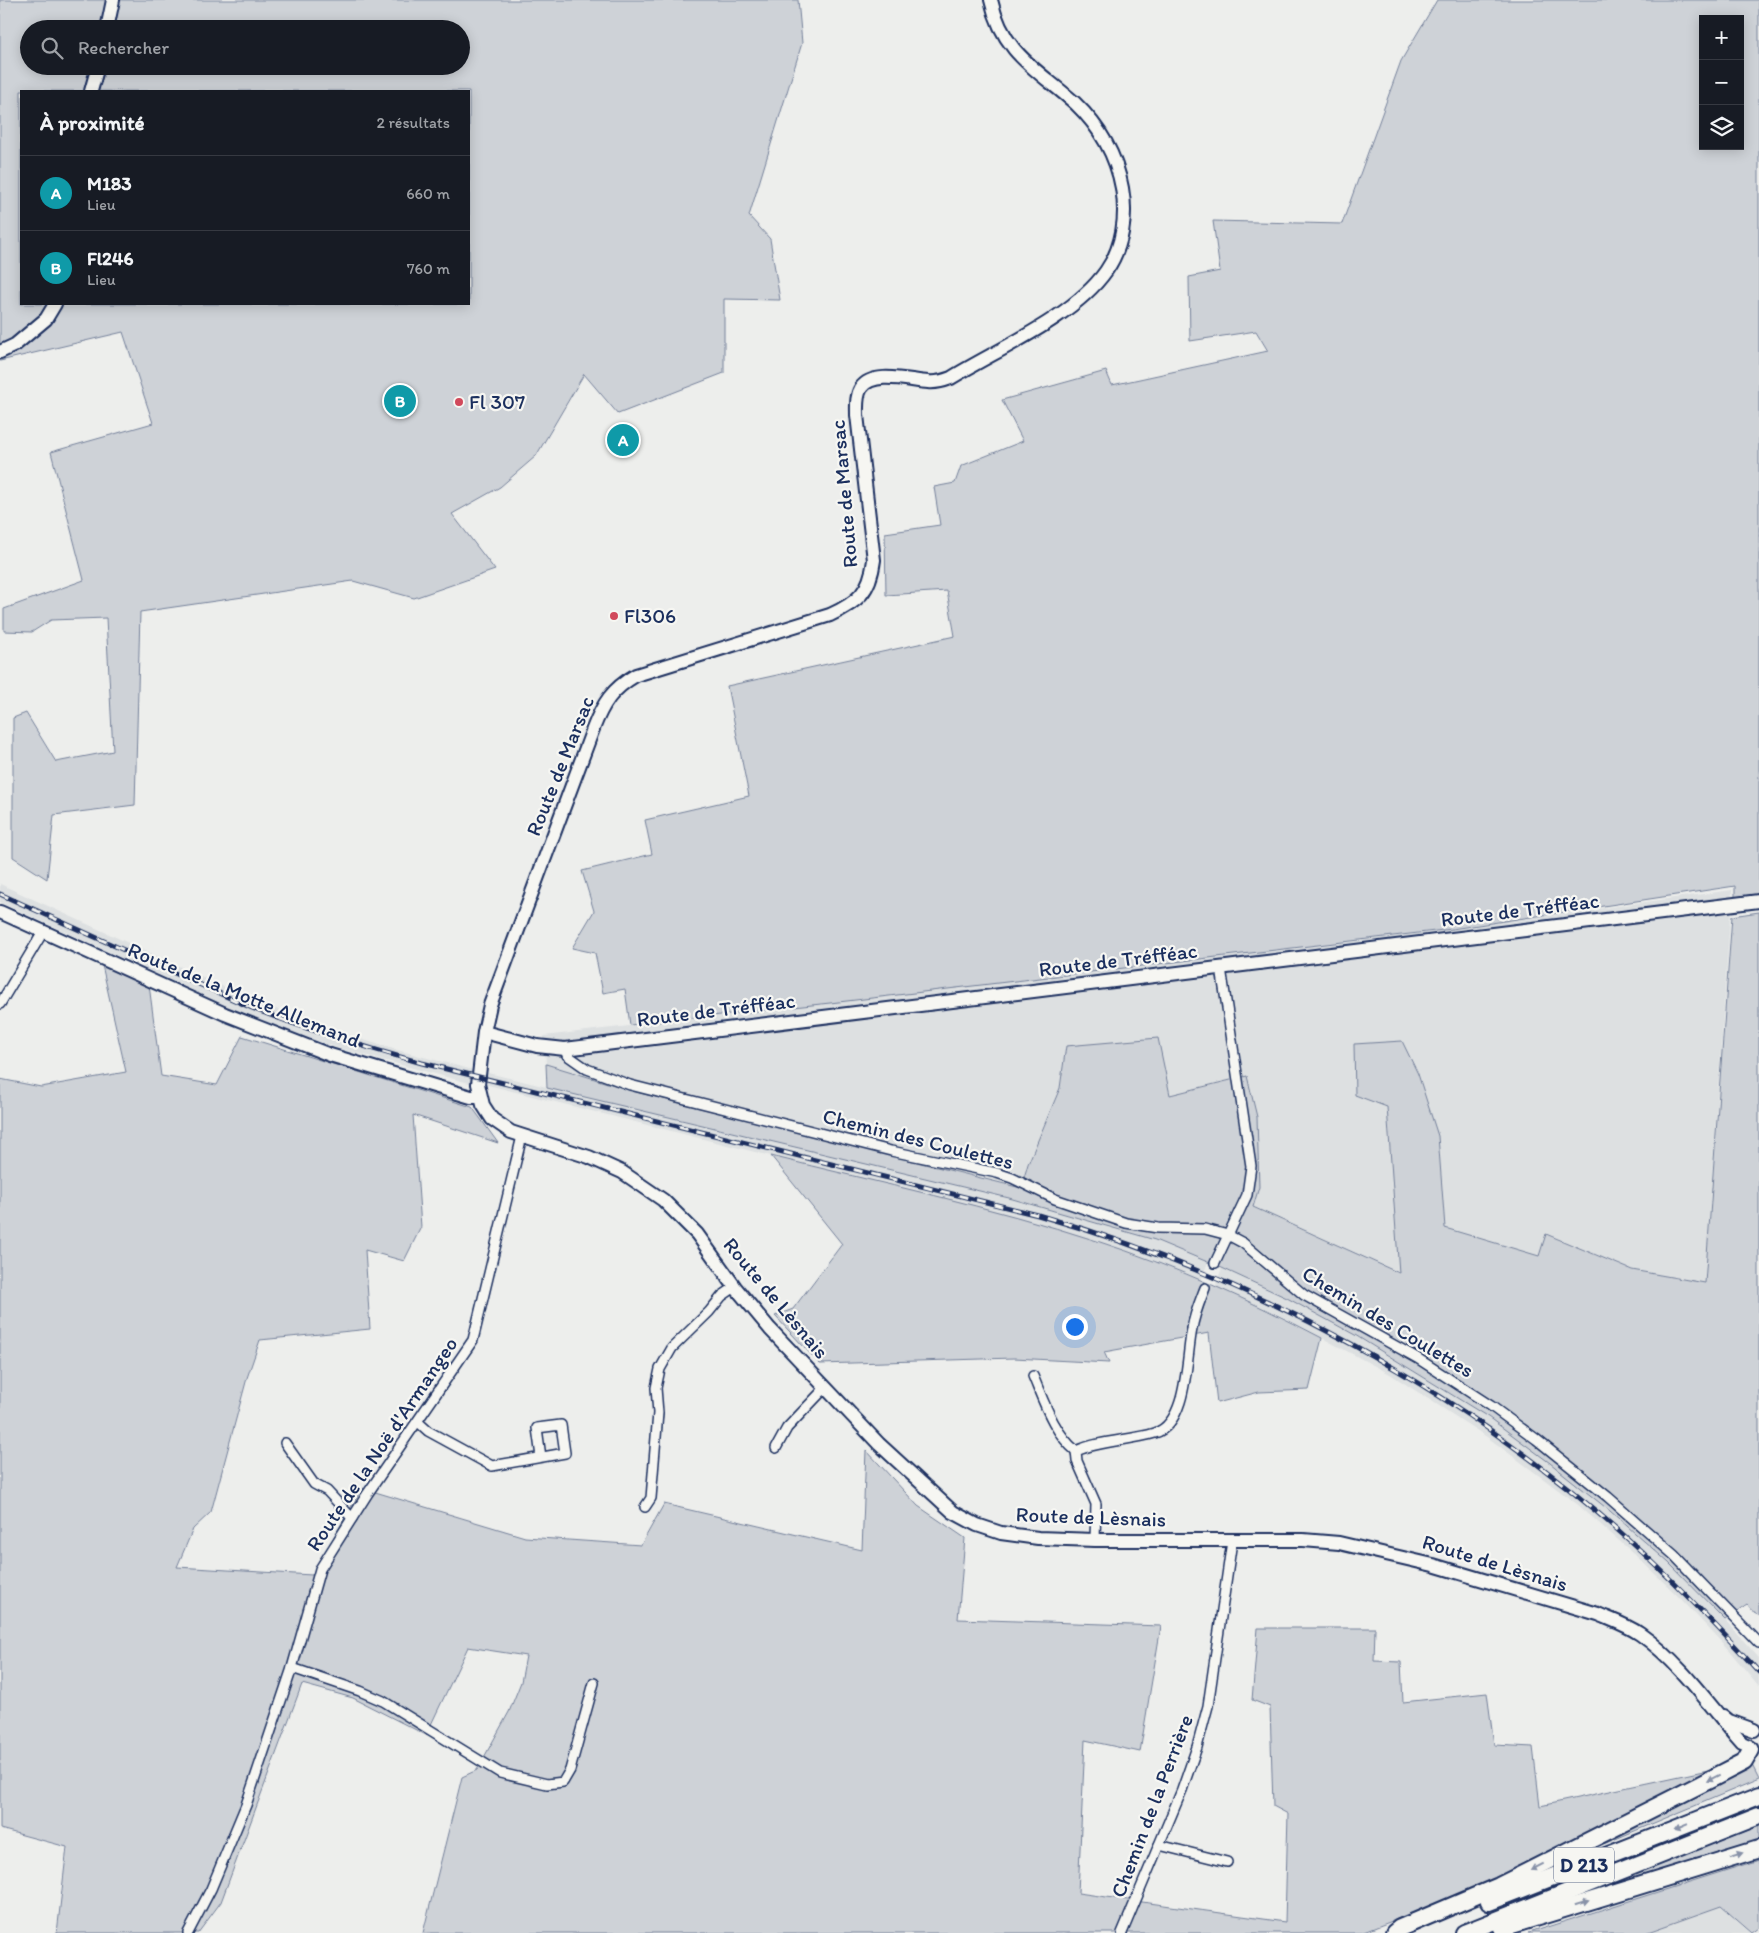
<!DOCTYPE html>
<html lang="fr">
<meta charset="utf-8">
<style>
:root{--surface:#171b24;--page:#242831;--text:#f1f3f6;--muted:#9ea1a6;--line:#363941;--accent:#d1495b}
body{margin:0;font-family:Itim,sans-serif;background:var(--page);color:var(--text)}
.controls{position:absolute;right:15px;top:15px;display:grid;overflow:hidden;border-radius:0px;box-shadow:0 2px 12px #0003}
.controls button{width:45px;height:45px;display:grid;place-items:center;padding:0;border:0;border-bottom:1px solid var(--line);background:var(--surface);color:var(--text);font:25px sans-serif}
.you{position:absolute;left:1074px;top:1326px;width:18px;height:18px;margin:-12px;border:4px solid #fff;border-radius:50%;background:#1a73e8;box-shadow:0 0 0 8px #1a73e833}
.badge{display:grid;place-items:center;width:32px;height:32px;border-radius:50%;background:var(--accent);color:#fff;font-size:16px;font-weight:700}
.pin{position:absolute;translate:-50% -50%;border:2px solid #fff;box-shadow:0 1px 5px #0006}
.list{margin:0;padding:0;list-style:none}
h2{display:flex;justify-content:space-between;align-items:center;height:65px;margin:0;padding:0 20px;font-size:21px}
h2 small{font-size:16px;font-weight:400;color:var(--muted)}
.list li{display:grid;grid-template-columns:32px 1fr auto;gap:15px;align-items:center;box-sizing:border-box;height:75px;padding:0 20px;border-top:1px solid var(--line)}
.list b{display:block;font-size:19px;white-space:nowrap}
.list p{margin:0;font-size:16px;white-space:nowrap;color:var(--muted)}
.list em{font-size:16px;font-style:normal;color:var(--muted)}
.icon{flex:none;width:28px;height:28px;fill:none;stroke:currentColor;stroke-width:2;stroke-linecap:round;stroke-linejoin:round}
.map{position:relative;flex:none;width:1759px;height:1933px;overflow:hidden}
.search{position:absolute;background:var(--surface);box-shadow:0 2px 12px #0003;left:20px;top:20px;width:450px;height:55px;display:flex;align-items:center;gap:12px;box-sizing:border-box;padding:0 18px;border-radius:28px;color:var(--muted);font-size:19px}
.panel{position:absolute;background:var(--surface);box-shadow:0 2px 12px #0003;left:20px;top:90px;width:450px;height:215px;border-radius:0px}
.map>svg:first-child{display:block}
.built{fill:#dde0e1}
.green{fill:#ced2d7;stroke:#74809a;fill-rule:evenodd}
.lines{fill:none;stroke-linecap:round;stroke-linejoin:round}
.street-casing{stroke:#1b2f5e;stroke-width:12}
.secondary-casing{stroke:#1b2f5e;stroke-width:16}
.highway-casing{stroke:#1b2f5e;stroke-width:20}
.street{stroke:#f6f6f2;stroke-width:9}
.secondary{stroke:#f6f6f2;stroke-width:12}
.highway{stroke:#f6f6f2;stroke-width:16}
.rail-casing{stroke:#1b2f5e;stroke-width:5}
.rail{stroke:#f6f6f2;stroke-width:3;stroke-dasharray:9;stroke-linecap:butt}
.oneway{fill:#8892a8}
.poi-dot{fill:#d1495b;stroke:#f6f6f2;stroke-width:2}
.labels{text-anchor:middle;stroke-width:4.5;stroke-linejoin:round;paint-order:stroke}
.shield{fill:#f6f6f2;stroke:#5d6b8a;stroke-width:1}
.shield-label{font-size:20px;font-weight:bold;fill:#1b2f5e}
.poi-label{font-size:21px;fill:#1b2f5e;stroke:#f6f6f2;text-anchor:start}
.street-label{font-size:21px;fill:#1b2f5e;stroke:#f6f6f2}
</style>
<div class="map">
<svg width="1759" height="1933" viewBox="0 0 1759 1933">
<rect width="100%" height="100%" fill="#edeeec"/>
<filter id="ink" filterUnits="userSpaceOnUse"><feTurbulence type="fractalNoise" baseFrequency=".02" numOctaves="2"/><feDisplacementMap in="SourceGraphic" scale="10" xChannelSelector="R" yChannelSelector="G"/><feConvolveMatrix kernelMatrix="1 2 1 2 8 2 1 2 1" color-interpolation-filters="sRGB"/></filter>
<g filter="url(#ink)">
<!-- built -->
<g class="built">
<path d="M0,884L246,997L327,1029L397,1050L473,1070V1084L338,1048L281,1028L229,1007L0,902Z"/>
<path d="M1732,890L1705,1283L1632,1270L1547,1234L1539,1257L1445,1228L1438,1136L1387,1107L1400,1273L1253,1207L1259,1187L1246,1076L1170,1095L1067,1046L1060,1088L1028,1164L1021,1188L640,1093L546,1064L544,1036L1452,929Z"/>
<path d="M484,1072L1009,1198L1155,1240L1208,1262L1201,1280L1152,1260L1097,1241L1022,1219L484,1084Z"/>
<path d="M1222,1268L1287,1298L1355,1335L1488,1417L1550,1462L1610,1511L1669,1563L1725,1620L1759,1658V1686L1726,1647L1680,1598L1632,1552L1577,1504L1487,1437L1390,1374L1277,1314L1215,1287Z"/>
<path d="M1721,1906L1751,1933H1645Z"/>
</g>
<!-- green -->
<g class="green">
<path d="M0,0H798L802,43L749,216L770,239L780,300L724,299V373L618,414L584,374L536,456L500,487L452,514L495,570L414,598L353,581L140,612L135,805L54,815L47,879L13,857V718L26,713L56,762L113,751L106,618L51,620L32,632L4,631V609L84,580L51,452L153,423L123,332L0,361ZM29,29H461V66H29ZM21,91H469V304H21Z"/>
<path d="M1437,0H1759V894L1735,897V886L1452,929L830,1003L630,1025L625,989L603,993L595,953L572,948L594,911L582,871L652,854L645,820L749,796L727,686L955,636L947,591L886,595L885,533L940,525L934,487L955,483L961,466L1023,441L1002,400L1106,371L1112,385L1268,351L1256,331L1190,341L1189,277L1220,271L1213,221L1342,224L1401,61ZM1703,19H1740V146H1703Z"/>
<path d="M1759,912V1616L1747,1605L1725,1620L1669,1563L1610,1511L1550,1463L1488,1417L1355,1335L1287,1298L1222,1268L1155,1240L1009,1198L547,1088L546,1064L640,1093L1021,1188L1028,1164L1060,1088L1066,1046L1158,1038L1170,1095L1247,1076L1257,1117L1259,1187L1253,1207L1399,1273L1387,1107L1355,1095L1354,1044L1402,1041L1418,1074L1438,1136L1445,1228L1539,1256L1546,1234L1632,1270L1705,1283L1732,916Z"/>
<path d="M102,965L149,985L161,1076L217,1085L242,1036L472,1107L498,1143L413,1115L421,1227L404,1261L365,1250L370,1329L260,1340L247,1378L211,1512L193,1529L177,1567L312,1575L362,1488L525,1537L641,1545L664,1504L862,1550L866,1450L918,1506L965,1538L958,1619L1161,1626L1140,1752L1085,1740L1078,1893L1285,1922L1288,1814L1273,1806L1270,1707L1252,1700L1258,1628H1375L1374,1661L1401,1662L1403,1702L1487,1693L1494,1745L1533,1747L1540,1806L1750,1761L1759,1779L1606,1843L1541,1857L1480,1887L1361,1933H423L462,1777L477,1770L509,1712L521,1682L526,1656L468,1647L426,1735L353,1698L302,1684L221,1902L198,1933H57L67,1847L0,1829V1079L41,1087L126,1072Z"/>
<path d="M771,1156C879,1183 990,1206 1097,1241C1174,1266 1250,1300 1322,1338L1309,1390L1259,1392L1217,1403L1209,1333L1104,1352L1109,1363L1014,1358L820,1364L775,1316L793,1309L842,1244Z"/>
<path d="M1759,1826V1843L1586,1897L1584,1894Z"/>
<path d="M1759,1860V1928L1752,1933L1721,1906L1645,1933H1528Z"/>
</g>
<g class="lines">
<defs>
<g id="street">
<path d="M0,1004L43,932"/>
<path d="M565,1049L567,1055L587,1069L630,1085L891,1151L997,1173L1012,1178L1055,1199L1126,1223L1158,1228L1205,1229L1228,1235L1243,1243L1304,1295L1417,1358L1491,1406L1536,1439L1608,1497L1674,1555L1759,1643"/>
<path d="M1215,1263L1247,1195L1251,1166L1221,968"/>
<path d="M1033,1376C1044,1402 1054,1433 1076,1451"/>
<path d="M418,1422L428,1431L492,1466L565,1453L561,1425L537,1428L541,1457"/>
<path d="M285,1443L314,1484L327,1491L352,1518"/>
<path d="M776,1448L787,1428L826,1387"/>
<path d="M645,1507L651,1498L658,1413L656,1388L660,1369L672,1348L709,1312L722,1296L735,1287"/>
<path d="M1095,1540L1096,1504L1077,1461L1076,1451C1101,1440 1129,1441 1155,1433C1188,1423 1186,1357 1192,1329C1194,1315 1200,1301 1205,1288"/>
<path d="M292,1668L360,1691L383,1701L500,1773L547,1784L563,1782L570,1770L594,1683"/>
<path d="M1159,1845L1227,1862"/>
<path d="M188,1933L211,1889L246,1805L292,1668L320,1569L368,1493L473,1340L522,1136"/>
<path d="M1122,1933L1182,1790L1197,1747L1208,1706L1232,1541"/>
</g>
<g id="secondary">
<path d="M991,0C1003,54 1037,69 1075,103C1099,126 1116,155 1122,188C1127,216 1123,247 1106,271C1074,317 998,349 951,378C943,381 936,383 928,382C910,381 873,370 861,388C856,396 857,406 857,415L874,560C870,592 858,602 830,615L636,675C612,689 603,703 593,729L490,1005L484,1032L478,1084L483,1105L492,1119L511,1132L589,1157L622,1172L663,1200L697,1234L735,1287L770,1329L879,1444L953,1512L977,1525L1001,1533L1038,1538L1095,1540H1303L1339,1543L1433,1565L1598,1614C1612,1620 1627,1625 1640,1634C1676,1659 1707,1701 1735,1735L1742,1743L1749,1746"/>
<path d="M107,29L113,0"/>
<path d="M91,91L98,66"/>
<path d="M0,352L15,345L46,319L55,304"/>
<path d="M0,912L225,1014L330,1055L471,1097H480"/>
<path d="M484,1032L537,1046L565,1049L1759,901"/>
<path d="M1723,1716L1729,1721L1754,1730"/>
</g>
<g id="highway">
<path d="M1489,1902L1759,1796"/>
<path d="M1502,1928L1759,1849"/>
<path d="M1394,1933L1400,1928L1499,1886L1713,1778L1744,1762L1751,1750"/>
<path d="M1464,1933L1759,1816"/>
</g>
</defs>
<!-- street casing -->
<use href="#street" class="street-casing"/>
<!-- secondary casing -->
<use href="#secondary" class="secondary-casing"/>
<!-- highway casing -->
<use href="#highway" class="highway-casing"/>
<!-- street -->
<use href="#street" class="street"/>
<!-- secondary -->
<use href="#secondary" class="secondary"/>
<!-- highway -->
<use href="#highway" class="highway"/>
<defs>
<path id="rail" d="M0,894L252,1008C307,1030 364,1047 422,1063L1038,1215C1256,1278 1459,1388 1628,1539C1674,1581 1717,1626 1759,1672"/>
</defs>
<!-- rail casing -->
<use href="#rail" class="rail-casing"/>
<!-- rail -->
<use href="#rail" class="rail"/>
</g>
<!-- one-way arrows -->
<defs><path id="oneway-solid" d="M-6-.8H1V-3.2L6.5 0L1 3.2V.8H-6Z" transform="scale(1.25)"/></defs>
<g class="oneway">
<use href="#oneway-solid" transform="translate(1713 1778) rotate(153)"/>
<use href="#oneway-solid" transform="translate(1681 1827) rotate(158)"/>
<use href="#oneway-solid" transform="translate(1737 1855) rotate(-17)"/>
<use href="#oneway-solid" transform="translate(1537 1867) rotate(153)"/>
<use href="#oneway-solid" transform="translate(1582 1903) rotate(-17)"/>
</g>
</g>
<!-- markers -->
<g class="poi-dot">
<circle cx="459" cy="402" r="5"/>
<circle cx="614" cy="616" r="5"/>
</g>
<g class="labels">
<!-- shield labels -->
<rect class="shield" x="1554" y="1847.5" width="60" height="35" rx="4"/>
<g class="shield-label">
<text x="1584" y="1872">D 213</text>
</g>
<!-- poi labels -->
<g class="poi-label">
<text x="469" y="409">Fl 307</text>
<text x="624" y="623">Fl306</text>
</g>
<!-- street labels -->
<g class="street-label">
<text transform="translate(844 494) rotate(-95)" y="7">Route de Marsac</text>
<text transform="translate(560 766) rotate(-68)" y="7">Route de Marsac</text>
<text transform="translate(1520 910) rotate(-7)" y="7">Route de Tréfféac</text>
<text transform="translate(1118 960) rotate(-7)" y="7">Route de Tréfféac</text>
<text transform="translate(244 995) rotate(22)" y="7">Route de la Motte Allemand</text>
<text transform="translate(716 1010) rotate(-7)" y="7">Route de Tréfféac</text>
<text transform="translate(918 1139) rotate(14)" y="7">Chemin des Coulettes</text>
<text transform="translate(776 1298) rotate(50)" y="7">Route de Lèsnais</text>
<text transform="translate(1388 1322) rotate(31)" y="7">Chemin des Coulettes</text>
<text transform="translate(382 1444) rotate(-56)" y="7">Route de la Noë d'Armangeo</text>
<text transform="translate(1091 1517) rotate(2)" y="7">Route de Lèsnais</text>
<text transform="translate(1495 1563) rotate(17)" y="7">Route de Lèsnais</text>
<text transform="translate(1152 1806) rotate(-69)" y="7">Chemin de la Perrière</text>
</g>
</g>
</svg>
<div class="controls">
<button>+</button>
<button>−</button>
<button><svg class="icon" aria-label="layers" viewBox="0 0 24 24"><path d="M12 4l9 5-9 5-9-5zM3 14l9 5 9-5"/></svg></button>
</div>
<div class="you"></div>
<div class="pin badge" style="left:623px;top:440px;background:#0f9aa8">A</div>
<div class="pin badge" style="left:400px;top:401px;background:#0f9aa8">B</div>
<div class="search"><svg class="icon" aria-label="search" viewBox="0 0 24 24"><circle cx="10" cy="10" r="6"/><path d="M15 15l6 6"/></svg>Rechercher</div>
<section class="panel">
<h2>À proximité<small>2 résultats</small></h2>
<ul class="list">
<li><span class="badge" style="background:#0f9aa8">A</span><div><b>M183</b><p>Lieu</p></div><em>660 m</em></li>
<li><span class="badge" style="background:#0f9aa8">B</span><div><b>Fl246</b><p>Lieu</p></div><em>760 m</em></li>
</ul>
</section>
</div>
